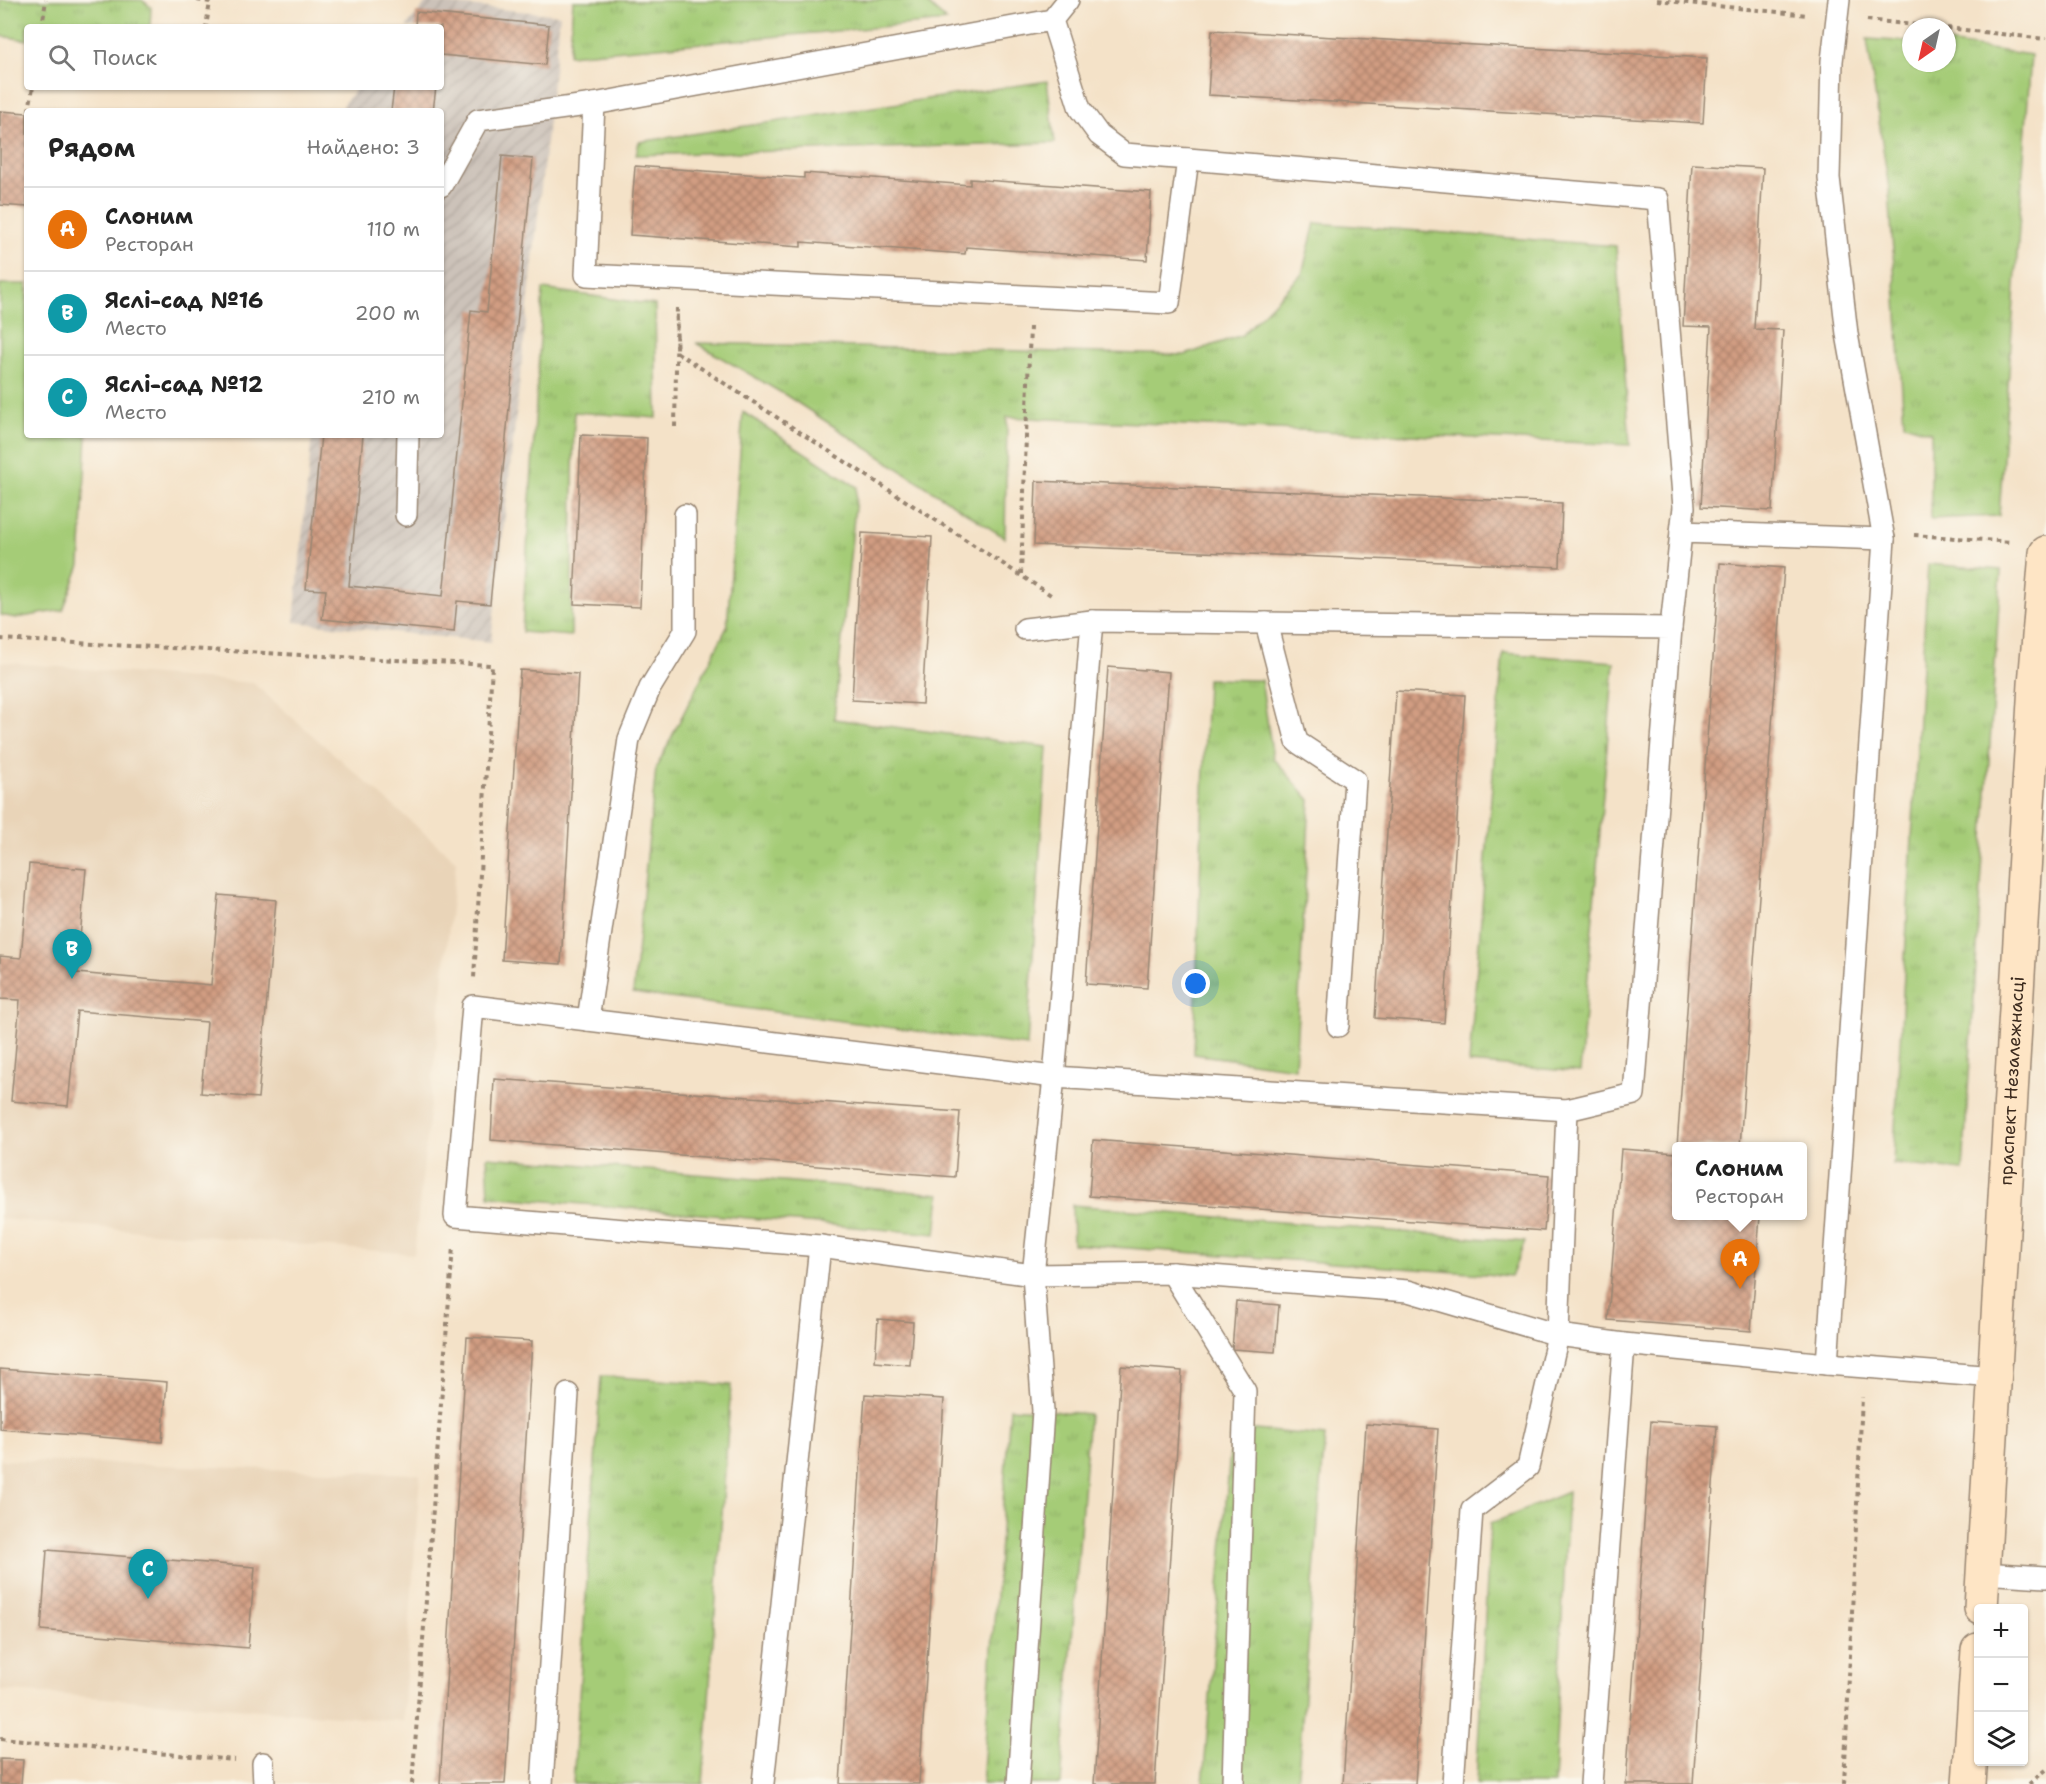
<!DOCTYPE html>
<html lang="ru">
<meta charset="utf-8">
<style>
:root{--surface:#fff;--page:#f2f2f2;--text:#222;--muted:#767676;--line:#e0e0e0;--accent:#ea580c}
body{margin:0;font-family:"Shantell Sans",sans-serif;background:var(--page);color:var(--text)}
.controls{position:absolute;right:18px;bottom:18px;display:grid;overflow:hidden;border-radius:6px;box-shadow:0 2px 4px #0004}
.controls button{width:54px;height:54px;display:grid;place-items:center;padding:0;border:0;border-bottom:2px solid var(--line);background:var(--surface);color:var(--text);font:30px sans-serif}
.compass{position:absolute;left:1902px;top:18px;width:54px;height:54px;border-radius:50%;background:var(--surface);box-shadow:0 2px 4px #0004;rotate:214deg}
.you{position:absolute;left:1196px;top:984px;width:21px;height:21px;margin:-15px;border:4px solid #fff;border-radius:50%;background:#1a73e8;box-shadow:0 0 0 9px #1a73e833}
.badge{display:grid;place-items:center;width:39px;height:39px;border-radius:50%;background:var(--accent);color:#fff;font-size:20px;font-weight:700}
.pin{position:absolute;translate:-50% -50px;filter:drop-shadow(0 2px 3px #0008)}
.pin::after{content:'';position:absolute;top:32px;width:21px;height:18px;background:inherit;clip-path:polygon(0 0,100% 0,50% 100%)}
.popup{position:absolute;left:1672px;top:1142px;width:135px;height:78px;box-sizing:border-box;display:grid;place-content:center;border-radius:6px;background:var(--surface);filter:drop-shadow(0 2px 4px #0005);font-size:20px;white-space:nowrap;color:var(--muted)}
.popup b{font-size:22px;color:var(--text)}
.popup::after{content:'';position:absolute;left:50%;top:100%;margin-left:-12px;border:12px solid transparent;border-top-color:var(--surface)}
.list{margin:0;padding:0;list-style:none}
h2{display:flex;justify-content:space-between;align-items:center;height:78px;margin:0;padding:0 24px;font-size:26px}
h2 small{font-size:20px;font-weight:400;color:var(--muted)}
.list li{display:grid;grid-template-columns:39px 1fr auto;gap:18px;align-items:center;box-sizing:border-box;height:84px;padding:0 24px;border-top:2px solid var(--line)}
.list b{display:block;font-size:22px;white-space:nowrap}
.list p{margin:0;font-size:20px;white-space:nowrap;color:var(--muted)}
.list em{font-size:20px;font-style:normal;color:var(--muted)}
.icon{flex:none;width:33px;height:33px;fill:none;stroke:currentColor;stroke-width:2;stroke-linecap:round;stroke-linejoin:round}
.map{position:relative;flex:none;width:2046px;height:1784px;overflow:hidden}
.search{position:absolute;background:var(--surface);box-shadow:0 2px 4px #0004;left:24px;top:24px;width:420px;height:66px;display:flex;align-items:center;gap:15px;box-sizing:border-box;padding:0 21px;border-radius:6px;color:var(--muted);font-size:22px}
.panel{position:absolute;background:var(--surface);box-shadow:0 2px 4px #0004;left:24px;top:108px;width:420px;height:330px;border-radius:6px}
.map>svg:first-child{display:block}
.built{fill:#e9d4b8}
.industrial{fill:url(#industrial-furrows)}
.grass{fill:url(#grass-tufts);stroke:#707b4a;stroke-width:1.5}
.pitch{fill:#a5cc77;stroke:#707b4a;stroke-width:1.5}
.building{fill:url(#building-cross-hatch)}
.lines{fill:none;stroke-linecap:round;stroke-linejoin:round}
.service-casing{stroke:#988673;stroke-width:24}
.secondary-casing{stroke:#988673;stroke-width:36}
.path{stroke:#988673;stroke-width:4;stroke-dasharray:4.5 4.5;stroke-linecap:butt}
.service{stroke:#fff;stroke-width:21}
.secondary{stroke:#fee5c5;stroke-width:33}
.labels{text-anchor:middle;stroke-width:4.5;stroke-linejoin:round;paint-order:stroke}
.street-label{font-size:18px;fill:#3b2a1e;stroke:#fbf7ec}
</style>
<div class="map">
<svg width="2046" height="1784" viewBox="0 0 2046 1784">
<defs>
<pattern id="industrial-furrows" width="10" height="10" patternUnits="userSpaceOnUse" patternTransform="scale(1.5)"><rect width="10" height="10" fill="#ccc2b9"/><path d="M-1 1l2-2M0 10L10 0M9 11l2-2" fill="none" stroke="#b0a79f"/></pattern>
<pattern id="grass-tufts" width="24" height="20" patternUnits="userSpaceOnUse" patternTransform="scale(1.5)"><rect width="24" height="20" fill="#a5cc77"/><path d="M3 7l-1-3M5 7V3M7 7l1-3M15 17l-1-3M17 17v-4M19 17l1-3" fill="none" stroke="#8faf66"/></pattern>
<pattern id="building-cross-hatch" width="8" height="8" patternUnits="userSpaceOnUse" patternTransform="scale(1.5)"><rect width="8" height="8" fill="#d19d82"/><path d="M0 0l8 8M0 8l8-8" fill="none" stroke="#ab806a"/></pattern>
</defs>
<rect width="100%" height="100%" fill="#fbf7ec"/>
<filter id="ink" filterUnits="userSpaceOnUse"><feTurbulence type="fractalNoise" baseFrequency=".0167" numOctaves="2"/><feDisplacementMap in="SourceGraphic" scale="12" xChannelSelector="R" yChannelSelector="G"/><feConvolveMatrix kernelMatrix="1 2 1 2 8 2 1 2 1" color-interpolation-filters="sRGB"/></filter>
<filter id="wash" filterUnits="userSpaceOnUse"><feTurbulence type="fractalNoise" baseFrequency=".008" numOctaves="4" result="noise"/><feDisplacementMap in="SourceGraphic" scale="24" xChannelSelector="R" yChannelSelector="G"/><feGaussianBlur stdDeviation="1.35" result="paint"/><feColorMatrix in="noise" values="0 0 0 0 0 0 0 0 0 0 0 0 0 0 0 0 0 1.4 0 .05"/><feComposite in="paint" operator="in"/></filter>
<g filter="url(#wash)">
<rect width="100%" height="100%" fill="#f4e2c8"/>
<!-- built -->
<g class="built">
<path d="M0,662L253,683L456,861L414,1254L0,1219Z"/>
<path d="M0,1460L420,1474L403,1721L0,1690Z"/>
</g>
<!-- industrial -->
<path class="industrial" d="M427,2L560,15L491,642L294,622L312,435H441V111H343V104L357,87H441V27H406Z"/>
<!-- grass -->
<g class="grass">
<path d="M0,0H142L151,7L150,27H27V40L0,36Z"/>
<path d="M923,0L947,21L569,55L573,1Z"/>
<path d="M1867,39L1911,42V63H1947V43L2031,55L1999,516L1931,519V432L1904,424L1889,189Z"/>
<path d="M1047,81L1055,143L636,155L639,142Z"/>
<path d="M1315,223L1616,246L1630,445L1007,417L1005,538L787,396L696,343L1185,355L1242,335L1302,274Z"/>
<path d="M543,289L655,305L657,418L574,412L571,636L522,632Z"/>
<path d="M743,412L857,487L834,719L1047,747L1027,1046L633,993L656,768L727,627Z"/>
<path d="M1928,564L2001,570L1963,1170L1893,1164Z"/>
<path d="M1503,653L1614,662L1580,1072L1469,1063Z"/>
<path d="M1207,679L1261,680L1273,758L1310,800L1295,1068L1194,1054Z"/>
<path d="M487,1157L940,1194L936,1234L489,1196Z"/>
<path d="M1072,1205L1525,1242L1511,1276L1073,1244Z"/>
<path d="M601,1376L731,1385L703,1784H573Z"/>
<path d="M1010,1408L1089,1414L1061,1784H982Z"/>
<path d="M1232,1428L1325,1436L1297,1784H1203Z"/>
<path d="M1568,1492L1554,1784H1476L1490,1524Z"/>
</g>
<!-- pitch -->
<path class="pitch" d="M0,284H27V435H87L80,565L63,610L16,618L0,615Z"/>
<g id="blocks">
<!-- building -->
<g class="building">
<path d="M416,12L549,25L545,65L441,55V27H415Z"/>
<path d="M1212,30L1707,58L1703,123L1208,95Z"/>
<path d="M394,87H436L433,111H391Z"/>
<path d="M0,111L27,113V207L0,205Z"/>
<path d="M502,156L533,159L490,604L457,601L454,632L322,619L326,590L306,589L321,435H363L349,586L443,596L471,310L487,312Z"/>
<path d="M1692,164L1763,168L1754,329L1783,330L1772,511L1701,507L1711,327L1683,326Z"/>
<path d="M635,166L804,178V173L970,185V179L1151,192L1147,260L966,247L965,254L801,242V247L630,235Z"/>
<path d="M581,435L647,438L640,607L574,604Z"/>
<path d="M1036,481L1562,503L1560,567L1034,545Z"/>
<path d="M862,533L932,537L922,704L852,700Z"/>
<path d="M1720,563L1784,568L1740,1146H1677Z"/>
<path d="M1108,667L1169,672L1147,988L1086,984Z"/>
<path d="M520,670L578,674L561,964L502,960Z"/>
<path d="M1396,691L1465,695L1444,1023L1375,1018Z"/>
<path d="M29,864L86,869L77,973L211,985L219,895L276,900L258,1098L201,1093L207,1022L77,1011L68,1106L11,1101L20,1000L0,999V956L21,958Z"/>
<path d="M494,1079L960,1112L955,1177L491,1140Z"/>
<path d="M1093,1140L1549,1175L1544,1231L1089,1196Z"/>
<path d="M1621,1149L1677,1153V1216H1760L1751,1331L1608,1320Z"/>
<path d="M1236,1301L1279,1305L1275,1352L1232,1349Z"/>
<path d="M878,1319L913,1322L910,1365L875,1362Z"/>
<path d="M467,1337L532,1341L505,1784H440Z"/>
<path d="M1121,1366L1182,1371L1155,1784H1094Z"/>
<path d="M0,1369L167,1382L162,1442L0,1429Z"/>
<path d="M865,1394L944,1399L919,1784H840Z"/>
<path d="M1651,1421L1717,1426L1693,1784H1626Z"/>
<path d="M1366,1424L1438,1429L1415,1784H1343Z"/>
<path d="M47,1550L255,1567L248,1648L41,1630Z"/>
<path d="M0,1759L23,1760L21,1784H0Z"/>
</g>
</g>
</g>
<g filter="url(#ink)">
<use href="#blocks" fill-opacity="0" stroke="#988673" stroke-width="1.5"/>
<g class="lines">
<defs>
<g id="service">
<path d="M1052,20L1080,109L1099,135L1124,154L1188,159L1169,303L586,275L594,104L1052,20L1068,0"/>
<path d="M1188,159L1658,199L1684,507L1681,532"/>
<path d="M441,186L478,120L594,104"/>
<path d="M406,515L408,435"/>
<path d="M685,515V631L650,688L629,739L588,1020L473,1006L455,1216L820,1246L1033,1275L1172,1273L1408,1291L1558,1335L1624,1344L1827,1364L1995,1377"/>
<path d="M1266,623L1297,742L1355,780L1338,1026"/>
<path d="M1671,628L1681,532L1884,539"/>
<path d="M1025,629L1092,621"/>
<path d="M588,1020L1054,1077L1567,1110"/>
<path d="M1172,1273L1245,1391L1233,1784"/>
<path d="M1827,1364L1884,539L1847,334L1829,178L1832,61L1839,0"/>
<path d="M1983,1573L2046,1577"/>
<path d="M263,1763L264,1784"/>
<path d="M763,1783L820,1246"/>
<path d="M542,1784L568,1394"/>
<path d="M1018,1784L1043,1411L1033,1275L1054,1077L1092,621L1671,628L1634,1094L1567,1110L1558,1335L1528,1467L1472,1510L1453,1784"/>
<path d="M1591,1784L1624,1344"/>
</g>
<g id="secondary">
<path id="s1" d="M1981,1608L2035,684L2046,553"/>
<path d="M1969,1784L1978,1650"/>
</g>
</defs>
<!-- service casing -->
<use href="#service" class="service-casing"/>
<!-- secondary casing -->
<use href="#secondary" class="secondary-casing"/>
<!-- path -->
<g class="path">
<path d="M197,0L210,2L206,27"/>
<path d="M1657,0L1808,15"/>
<path d="M1867,20L1935,27"/>
<path d="M42,27L46,0"/>
<path d="M1947,28L2046,39"/>
<path d="M29,111L33,87"/>
<path d="M677,308L676,352L1051,595"/>
<path d="M675,427L677,309"/>
<path d="M1914,535L2012,542"/>
<path d="M1021,574L1030,327"/>
<path d="M0,639L492,665L474,978"/>
<path d="M0,1739L235,1760"/>
<path d="M412,1784L453,1246"/>
<path d="M1844,1784L1862,1397"/>
<path d="M2029,1784L2046,1770"/>
</g>
<!-- service -->
<use href="#service" class="service"/>
<!-- secondary -->
<use href="#secondary" class="secondary"/>
</g>
</g>
<g class="labels">
<!-- street labels -->
<g class="street-label">
<text dy="6" stroke="none"><textPath href="#s1" startOffset="528">праспект Незалежнасці</textPath></text>
</g>
</g>
</svg>
<div class="controls">
<button>+</button>
<button>−</button>
<button><svg class="icon" aria-label="layers" viewBox="0 0 24 24"><path d="M12 4l9 5-9 5-9-5zM3 14l9 5 9-5"/></svg></button>
</div>
<svg class="compass" viewBox="-18 -18 36 36"><path d="M0-13l5 13h-10z" fill="#e53935"/><path d="M0 13l5-13h-10z" fill="#767676"/></svg>
<div class="you"></div>
<div class="pin badge" style="left:1740px;top:1289px;background:#e8710a">A</div>
<div class="popup"><b>Слоним</b>Ресторан</div>
<div class="pin badge" style="left:72px;top:979px;background:#0f9aa8">B</div>
<div class="pin badge" style="left:148px;top:1599px;background:#0f9aa8">C</div>
<div class="search"><svg class="icon" aria-label="search" viewBox="0 0 24 24"><circle cx="10" cy="10" r="6"/><path d="M15 15l6 6"/></svg>Поиск</div>
<section class="panel">
<h2>Рядом<small>Найдено: 3</small></h2>
<ul class="list">
<li><span class="badge" style="background:#e8710a">A</span><div><b>Слоним</b><p>Ресторан</p></div><em>110 m</em></li>
<li><span class="badge" style="background:#0f9aa8">B</span><div><b>Яслі-сад №16</b><p>Место</p></div><em>200 m</em></li>
<li><span class="badge" style="background:#0f9aa8">C</span><div><b>Яслі-сад №12</b><p>Место</p></div><em>210 m</em></li>
</ul>
</section>
</div>
